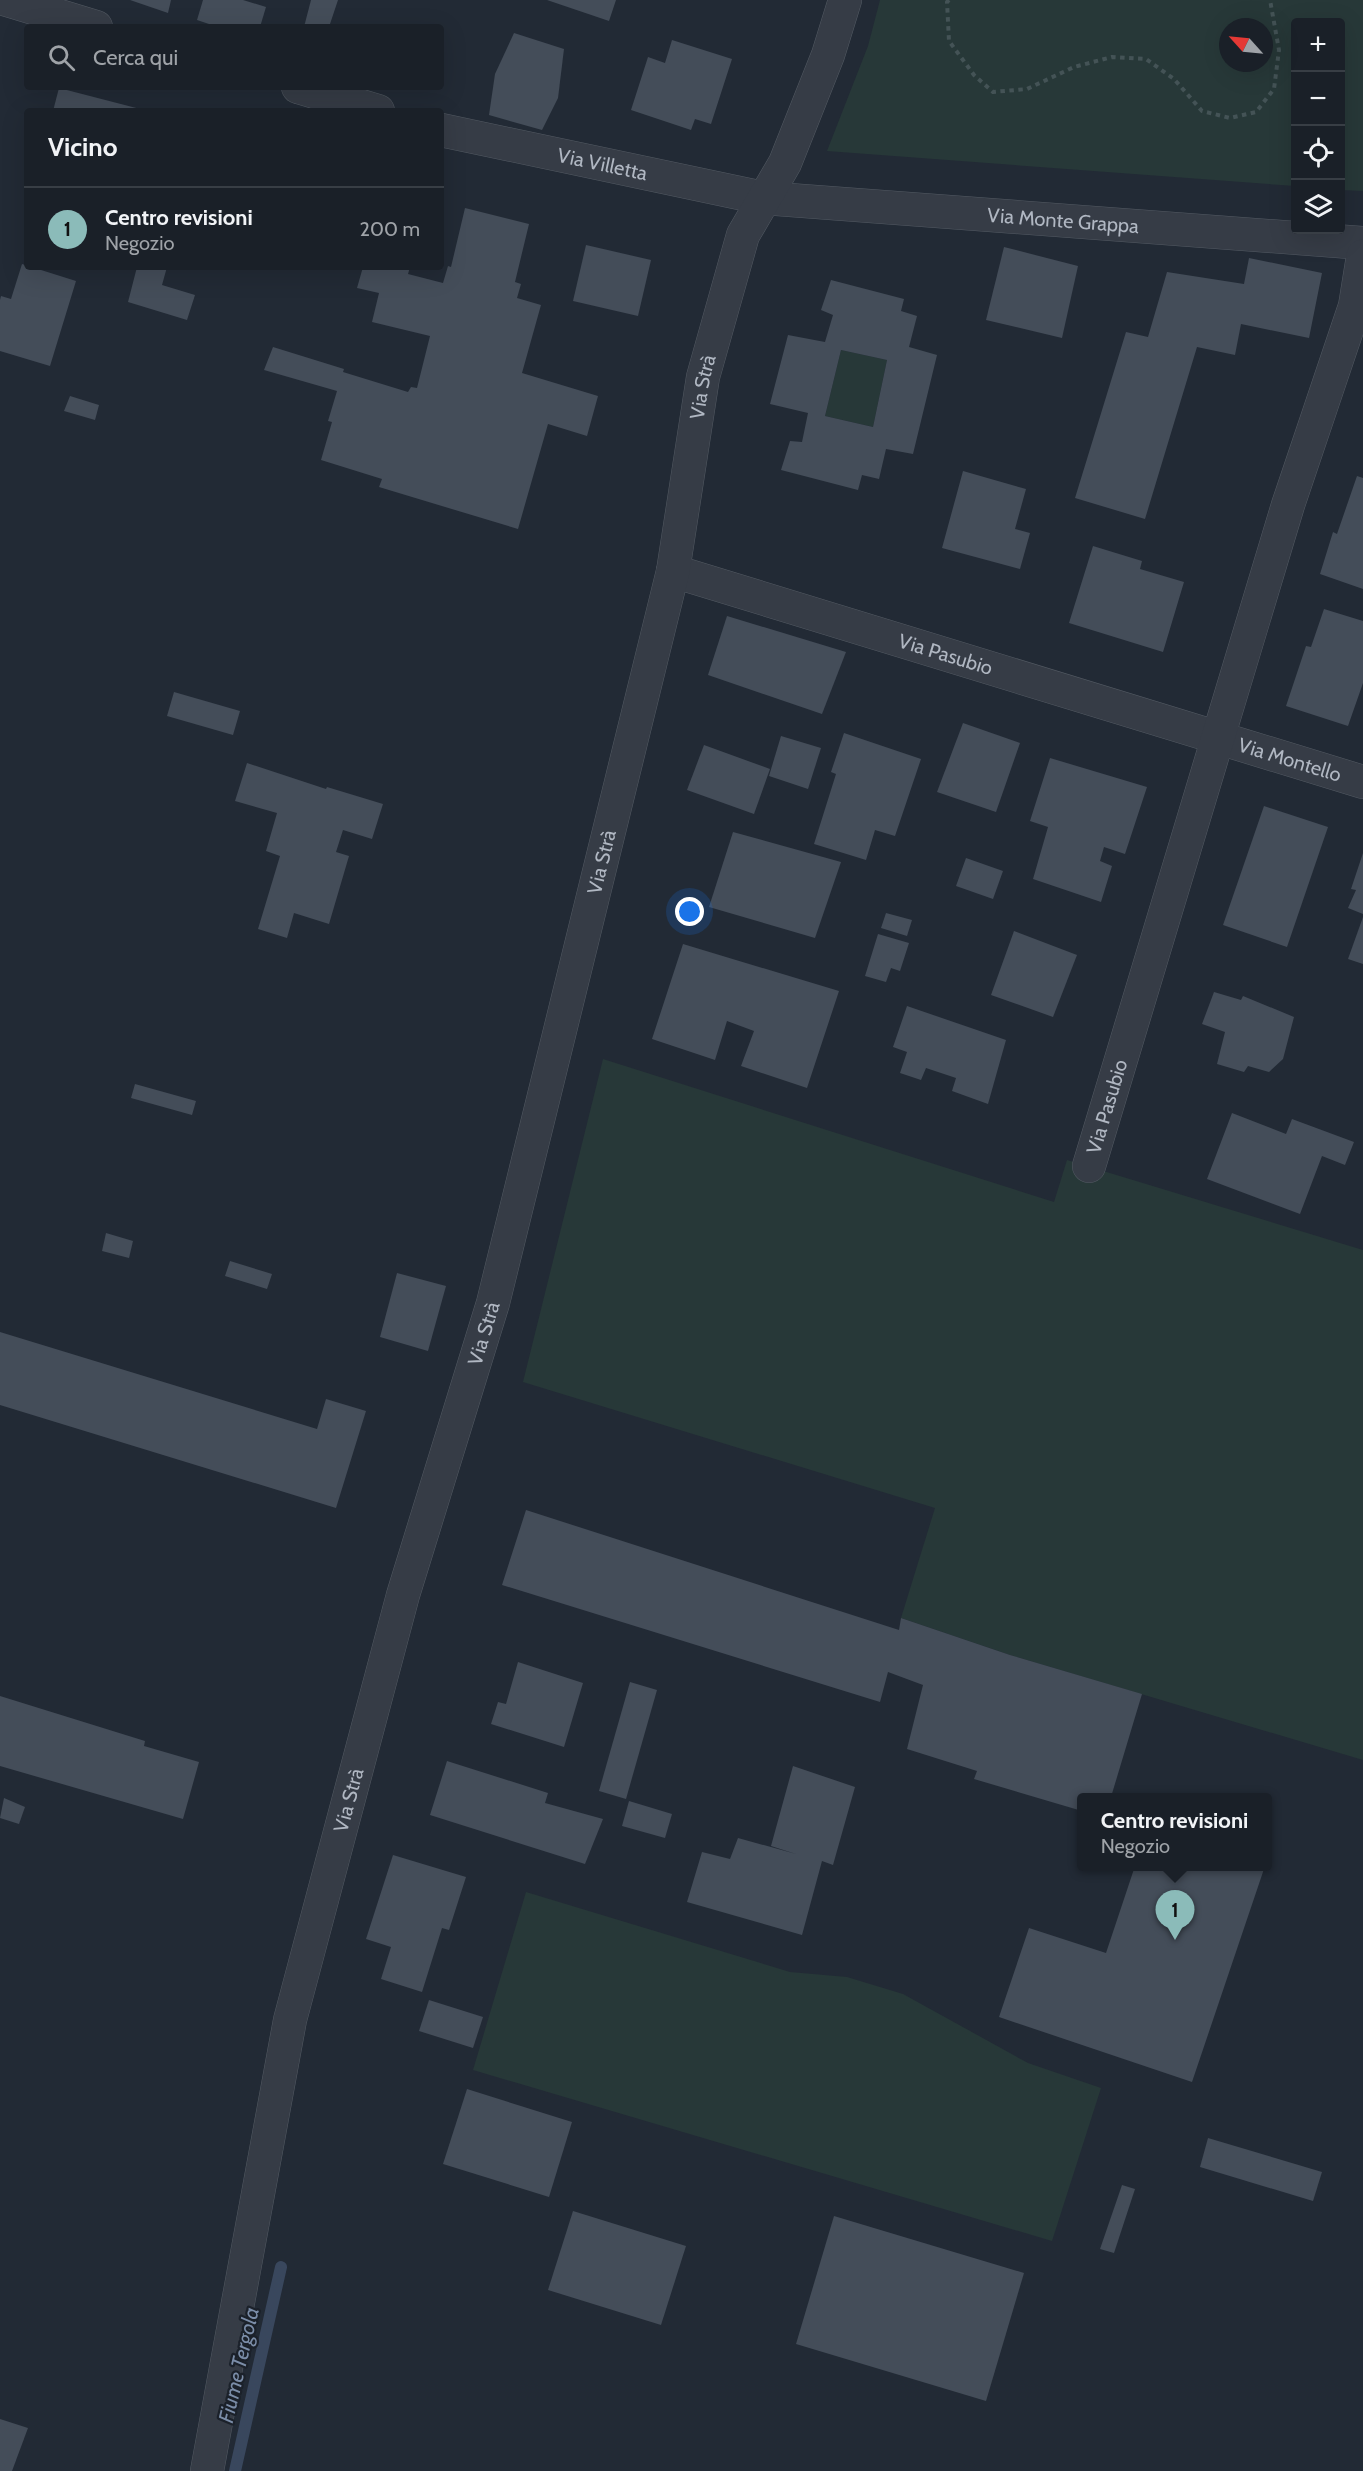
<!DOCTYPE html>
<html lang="it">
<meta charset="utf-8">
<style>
:root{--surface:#1a2028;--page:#232830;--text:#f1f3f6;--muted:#9fa3a8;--line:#383e45;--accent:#8bbbb9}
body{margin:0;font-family:Cabin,sans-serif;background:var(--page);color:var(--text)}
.controls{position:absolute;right:18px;top:18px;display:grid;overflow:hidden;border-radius:6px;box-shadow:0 6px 24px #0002}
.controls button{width:54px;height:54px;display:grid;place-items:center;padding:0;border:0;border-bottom:2px solid var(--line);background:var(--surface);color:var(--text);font:30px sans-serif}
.compass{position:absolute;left:1219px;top:18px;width:54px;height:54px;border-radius:50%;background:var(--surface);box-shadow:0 6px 24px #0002;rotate:297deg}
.you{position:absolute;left:690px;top:912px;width:21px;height:21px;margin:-15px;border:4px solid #fff;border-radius:50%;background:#1a73e8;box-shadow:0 0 0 9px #1a73e833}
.badge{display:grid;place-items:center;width:39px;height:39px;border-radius:50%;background:var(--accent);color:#111;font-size:20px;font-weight:700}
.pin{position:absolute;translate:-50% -50px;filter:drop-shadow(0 2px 3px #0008)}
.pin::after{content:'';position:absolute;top:32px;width:21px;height:18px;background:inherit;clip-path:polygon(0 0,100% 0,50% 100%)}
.popup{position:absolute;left:1077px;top:1793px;width:195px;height:78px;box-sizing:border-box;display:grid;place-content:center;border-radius:6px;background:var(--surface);filter:drop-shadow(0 2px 4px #0005);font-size:20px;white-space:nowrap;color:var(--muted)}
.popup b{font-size:22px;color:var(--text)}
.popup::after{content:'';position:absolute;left:50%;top:100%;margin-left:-12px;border:12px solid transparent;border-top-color:var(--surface)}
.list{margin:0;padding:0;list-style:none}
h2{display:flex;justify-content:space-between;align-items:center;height:78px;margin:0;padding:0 24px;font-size:26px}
h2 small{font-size:20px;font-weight:400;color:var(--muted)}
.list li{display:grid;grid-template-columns:39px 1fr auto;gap:18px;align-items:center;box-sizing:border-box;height:84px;padding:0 24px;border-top:2px solid var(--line)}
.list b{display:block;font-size:22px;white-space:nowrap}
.list p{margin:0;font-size:20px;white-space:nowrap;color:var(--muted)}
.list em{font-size:20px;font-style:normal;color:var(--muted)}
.icon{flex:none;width:33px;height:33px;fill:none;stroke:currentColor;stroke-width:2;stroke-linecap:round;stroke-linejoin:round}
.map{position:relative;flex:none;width:1363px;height:2471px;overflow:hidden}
.search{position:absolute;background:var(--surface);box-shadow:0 6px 24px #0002;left:24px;top:24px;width:420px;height:66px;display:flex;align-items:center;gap:15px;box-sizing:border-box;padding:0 21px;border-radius:6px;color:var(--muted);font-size:22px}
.panel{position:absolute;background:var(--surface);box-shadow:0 6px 24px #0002;left:24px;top:108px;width:420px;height:162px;border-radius:6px}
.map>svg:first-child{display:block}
.green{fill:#273838;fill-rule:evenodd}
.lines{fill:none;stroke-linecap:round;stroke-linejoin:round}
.stream{stroke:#39475d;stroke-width:12}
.building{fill:#444d59;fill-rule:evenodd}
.minor-casing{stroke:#535a63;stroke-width:34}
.path{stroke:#445356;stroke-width:4;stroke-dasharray:4.5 4.5;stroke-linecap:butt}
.minor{stroke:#363c46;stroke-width:33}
.labels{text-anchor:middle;stroke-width:4.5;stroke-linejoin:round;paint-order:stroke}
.street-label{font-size:20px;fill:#b0b7c2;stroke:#1b212a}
.water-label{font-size:21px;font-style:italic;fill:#7b8da8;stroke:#1b212a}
</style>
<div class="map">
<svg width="1363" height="2471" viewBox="0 0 1363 2471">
<rect width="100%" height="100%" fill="#222a35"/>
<!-- green -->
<g class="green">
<path d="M880,0H1363V191L1341,190L1340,22H1296L1295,186L827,151L868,46ZM1228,27H1264V63H1228Z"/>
<path d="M841,350L887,360L873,427L825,416Z"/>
<path d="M603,1059L1054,1202L1067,1160L1363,1250V1760L1010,1655L901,1618L935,1508L523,1382Z"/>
<path d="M526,1892L790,1972L847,1977L903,1994L1028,2063L1101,2088L1052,2241L473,2070Z"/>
</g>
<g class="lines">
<!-- stream -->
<path class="stream" d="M235,2471L281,2267"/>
</g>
<!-- building -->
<g class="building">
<path d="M130,0H171L168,13Z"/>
<path d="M203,0H243L266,7L260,27H218L197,20Z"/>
<path d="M311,0H338L329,27H304Z"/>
<path d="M547,0H616L609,21Z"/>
<path d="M514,33L564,49L558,98L542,130L489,115L495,74Z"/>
<path d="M672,40L732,59L711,124L695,119L691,130L631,110L648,57L665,63Z"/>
<path d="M59,88L144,110V111H53Z"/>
<path d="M465,208L529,224L515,282L521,284L517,298L541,305L522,373L598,396L587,436L548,424L518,529L379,487L382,479L321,460L332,422L328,421L337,391L264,370L273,347L344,369L343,372L408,392L411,387L417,388L430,336L372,322L379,293L357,288L363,267H410L408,274L443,283L448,266L451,267Z"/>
<path d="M586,245L651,260L638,316L573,301Z"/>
<path d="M1004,247L1078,266L1062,338L986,320Z"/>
<path d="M1249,258L1322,273L1309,338L1241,324L1235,355L1197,347L1145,519L1075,498L1126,332L1148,337L1167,272L1244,284Z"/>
<path d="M22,264L76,281L50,366L0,351V300L1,296L11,299Z"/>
<path d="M137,267H167L162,285L195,295L187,320L128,302Z"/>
<path d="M831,280L904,299L901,311L917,316L909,347L937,355L913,454L886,449L879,479L862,475L858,490L781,470L790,441L802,442L808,413L770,404L788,335L825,342L833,315L821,310ZM841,350L887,360L873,427L825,416Z"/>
<path d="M70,396L99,405L95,420L64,411Z"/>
<path d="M963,471L1026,489L1015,529L1030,533L1020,569L942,548Z"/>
<path d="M1357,476L1363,478V589L1320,574L1333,532L1337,534Z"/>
<path d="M1093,546L1142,561L1140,569L1184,582L1163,652L1069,623Z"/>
<path d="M1324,609L1363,621V683L1348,726L1286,706L1306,646L1311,647Z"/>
<path d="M727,616L846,652L822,714L708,675Z"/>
<path d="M174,692L240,711L233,735L167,716Z"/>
<path d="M963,723L1020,743L996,812L937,792Z"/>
<path d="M844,733L921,759L895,836L875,830L866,860L814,844L836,774L831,772Z"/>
<path d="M781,736L821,748L808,789L769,776Z"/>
<path d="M704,745L770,769L754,814L687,790Z"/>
<path d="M1050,758L1147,787L1125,854L1104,847L1100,861L1112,866L1101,902L1033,879L1048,827L1030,821Z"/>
<path d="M247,763L326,789L327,787L383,804L372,839L343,830L336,852L349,856L329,924L294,913L287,938L258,929L280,856L266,851L277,813L235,801Z"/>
<path d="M1264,806L1328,827L1287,947L1223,925Z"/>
<path d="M733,832L841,862L815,938L709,907Z"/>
<path d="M1363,853V914L1348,908L1356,890L1351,889Z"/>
<path d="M966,858L1003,871L993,899L956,886Z"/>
<path d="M886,913L912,920L907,936L881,928Z"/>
<path d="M1363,917V964L1348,959Z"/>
<path d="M1014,931L1077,955L1053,1017L991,995Z"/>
<path d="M878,934L909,943L900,971L891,968L886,982L865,976Z"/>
<path d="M683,944L839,991L807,1088L741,1066L754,1031L727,1021L715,1060L652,1039Z"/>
<path d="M1214,992L1241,1000L1243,996L1294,1017L1283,1059L1269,1072L1248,1066L1244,1072L1217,1064L1225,1032L1202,1024Z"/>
<path d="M907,1006L1006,1040L988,1104L952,1091L956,1078L926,1068L921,1080L900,1073L907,1052L893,1047Z"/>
<path d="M135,1084L196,1101L192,1115L131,1098Z"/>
<path d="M1232,1113L1286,1134L1292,1119L1354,1142L1345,1165L1322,1156L1300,1214L1207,1179Z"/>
<path d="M106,1233L133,1241L129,1258L102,1251Z"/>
<path d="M230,1261L272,1274L267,1289L225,1276Z"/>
<path d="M397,1273L446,1286L428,1351L380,1337Z"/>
<path d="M0,1332L317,1429L326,1399L366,1411L336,1508L0,1405Z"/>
<path d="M526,1510L899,1630L901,1618L1010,1655L1142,1694L1111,1797H1082V1811L974,1779L977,1771L907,1749L923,1685L888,1672L880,1702L502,1585Z"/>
<path d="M518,1662L583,1683L564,1747L491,1724L498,1702L506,1704Z"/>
<path d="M630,1682L657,1690L626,1799L599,1791Z"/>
<path d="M0,1696L145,1741L144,1746L199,1762L183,1819L0,1766Z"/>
<path d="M447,1761L548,1793L545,1803L603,1819L585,1864L430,1815Z"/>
<path d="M793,1766L855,1787L833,1865L822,1861L802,1935L687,1902L702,1852L730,1859L738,1838L796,1854L771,1846Z"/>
<path d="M4,1798L25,1807L19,1824L0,1818Z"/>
<path d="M629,1801L672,1814L665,1838L622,1826Z"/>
<path d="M393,1855L466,1877L449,1930L442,1928L422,1992L381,1979L391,1947L366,1939Z"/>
<path d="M1135,1866H1265L1192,2082L999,2017L1029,1928L1106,1953Z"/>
<path d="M429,2000L483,2017L473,2048L419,2031Z"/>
<path d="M467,2089L572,2122L549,2197L443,2164Z"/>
<path d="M1208,2138L1322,2172L1313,2201L1200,2167Z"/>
<path d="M1122,2185L1135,2189L1114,2253L1100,2249Z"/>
<path d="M573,2211L686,2246L661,2325L548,2290Z"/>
<path d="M834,2216L1024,2273L986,2401L796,2344Z"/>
<path d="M0,2419L28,2428L12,2471H0Z"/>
</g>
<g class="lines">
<defs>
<g id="minor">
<path d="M7,0L96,27"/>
<path d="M298,87L378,111"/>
<path id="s1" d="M441,130L763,198L1363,243"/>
<path id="s2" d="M673,571L1363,782"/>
<path id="s3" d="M1089,1166L1288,505L1355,306L1363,256"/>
<path id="s4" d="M207,2471L290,2020L403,1595L493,1303L673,571L703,377L743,235L785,163L828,55L845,0"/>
</g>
</defs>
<!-- minor casing -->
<use href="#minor" class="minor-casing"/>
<!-- path -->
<path class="path" d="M949,0L947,2L949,41L974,75L993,92L1027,89L1074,67L1112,57L1146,59L1174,79L1202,111L1230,118L1256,112L1274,89L1279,50L1270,0"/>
<!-- minor -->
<use href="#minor" class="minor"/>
</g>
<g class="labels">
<!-- street labels -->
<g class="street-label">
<text dy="7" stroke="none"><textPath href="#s1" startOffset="165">Via Villetta</textPath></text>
<text dy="7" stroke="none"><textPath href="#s1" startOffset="630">Via Monte Grappa</textPath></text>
<text dy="7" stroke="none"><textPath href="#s4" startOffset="2144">Via Strà</textPath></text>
<text dy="7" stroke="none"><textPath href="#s2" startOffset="285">Via Pasubio</textPath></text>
<text dy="7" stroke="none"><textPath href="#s2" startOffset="645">Via Montello</textPath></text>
<text dy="7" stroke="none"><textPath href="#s4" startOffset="1658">Via Strà</textPath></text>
<text dy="7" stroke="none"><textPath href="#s3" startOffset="62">Via Pasubio</textPath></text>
<text dy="7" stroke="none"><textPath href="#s4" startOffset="1172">Via Strà</textPath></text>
<text dy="7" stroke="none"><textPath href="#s4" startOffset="686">Via Strà</textPath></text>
</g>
<!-- water labels -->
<g class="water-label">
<text transform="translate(239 2365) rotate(-77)" y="7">Fiume Tergola</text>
</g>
</g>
</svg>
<div class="controls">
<button>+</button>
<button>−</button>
<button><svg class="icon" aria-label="locate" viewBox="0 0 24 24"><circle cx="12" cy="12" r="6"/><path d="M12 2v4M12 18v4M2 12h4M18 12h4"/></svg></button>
<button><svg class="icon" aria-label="layers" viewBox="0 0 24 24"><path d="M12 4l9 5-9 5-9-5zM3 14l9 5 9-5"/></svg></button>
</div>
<svg class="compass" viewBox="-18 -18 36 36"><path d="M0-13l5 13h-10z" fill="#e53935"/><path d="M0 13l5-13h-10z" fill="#9fa3a8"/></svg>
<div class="you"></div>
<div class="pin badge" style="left:1175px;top:1940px">1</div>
<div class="popup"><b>Centro revisioni</b>Negozio</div>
<div class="search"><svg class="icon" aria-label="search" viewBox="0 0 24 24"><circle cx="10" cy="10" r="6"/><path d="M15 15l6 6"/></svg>Cerca qui</div>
<section class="panel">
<h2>Vicino<small></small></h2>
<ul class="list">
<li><span class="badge">1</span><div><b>Centro revisioni</b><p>Negozio</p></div><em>200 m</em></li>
</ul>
</section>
</div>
